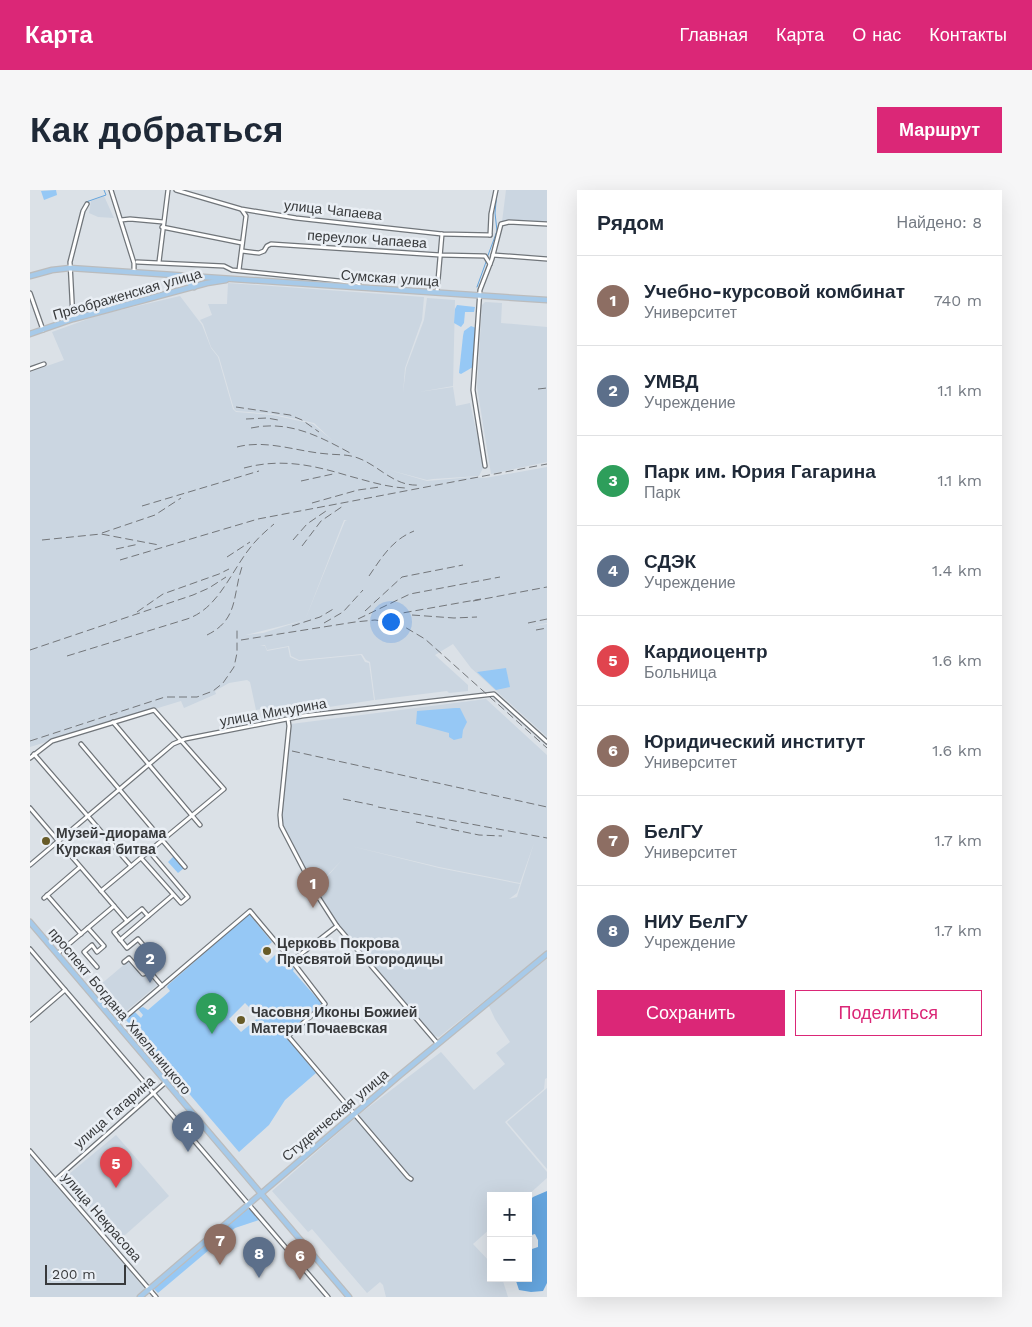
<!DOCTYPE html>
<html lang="ru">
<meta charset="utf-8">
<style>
:root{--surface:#fff;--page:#f6f6f7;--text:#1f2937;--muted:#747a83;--line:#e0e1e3;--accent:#db2777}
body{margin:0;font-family:"Work Sans",sans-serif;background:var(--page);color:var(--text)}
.controls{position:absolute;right:15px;bottom:15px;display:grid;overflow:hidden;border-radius:0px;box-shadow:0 5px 20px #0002}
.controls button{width:45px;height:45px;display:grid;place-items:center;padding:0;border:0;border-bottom:1px solid var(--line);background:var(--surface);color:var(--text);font:25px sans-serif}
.scale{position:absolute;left:15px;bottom:12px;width:81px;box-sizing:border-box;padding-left:5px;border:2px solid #383a3c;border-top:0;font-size:14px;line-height:18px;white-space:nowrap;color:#383a3c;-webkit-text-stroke:4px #e9eef4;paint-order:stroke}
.you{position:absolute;left:360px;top:431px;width:18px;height:18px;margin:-12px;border:4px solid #fff;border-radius:50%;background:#1a73e8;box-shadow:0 0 0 8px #1a73e833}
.badge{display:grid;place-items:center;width:32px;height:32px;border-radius:50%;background:var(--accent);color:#fff;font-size:16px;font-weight:700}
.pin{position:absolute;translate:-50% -41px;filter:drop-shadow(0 1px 2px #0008)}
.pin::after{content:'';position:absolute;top:26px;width:18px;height:15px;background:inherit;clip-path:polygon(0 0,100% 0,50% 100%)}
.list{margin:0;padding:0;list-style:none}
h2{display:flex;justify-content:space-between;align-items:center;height:65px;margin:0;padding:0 20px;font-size:21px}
h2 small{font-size:16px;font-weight:400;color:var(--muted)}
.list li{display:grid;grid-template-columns:32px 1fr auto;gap:15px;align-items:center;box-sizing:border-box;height:90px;padding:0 20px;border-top:1px solid var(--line)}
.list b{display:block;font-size:19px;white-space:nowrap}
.list p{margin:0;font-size:16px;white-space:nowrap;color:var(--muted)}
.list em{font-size:16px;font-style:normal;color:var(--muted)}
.actions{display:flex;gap:10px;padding:15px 20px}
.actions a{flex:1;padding:11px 0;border:1px solid var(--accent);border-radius:0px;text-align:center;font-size:18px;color:var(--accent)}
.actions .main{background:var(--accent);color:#fff}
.map{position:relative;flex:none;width:517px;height:1107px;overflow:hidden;border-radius:0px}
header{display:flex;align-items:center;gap:30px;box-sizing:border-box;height:70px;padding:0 25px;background:var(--accent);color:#fff}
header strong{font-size:24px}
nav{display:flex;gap:28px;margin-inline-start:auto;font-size:18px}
.intro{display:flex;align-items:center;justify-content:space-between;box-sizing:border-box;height:120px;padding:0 30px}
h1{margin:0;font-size:35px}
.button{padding:12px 22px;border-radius:0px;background:var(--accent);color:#fff;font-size:18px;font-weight:700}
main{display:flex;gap:30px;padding:0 30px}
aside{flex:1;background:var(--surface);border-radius:0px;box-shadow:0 5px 20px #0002}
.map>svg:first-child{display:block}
.built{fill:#cbd6e1;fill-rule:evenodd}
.green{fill:#96c8f5;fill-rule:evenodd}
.water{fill:#64a4dd}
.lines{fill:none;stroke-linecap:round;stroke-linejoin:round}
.stream{stroke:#64a4dd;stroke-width:1}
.minor-casing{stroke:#70757a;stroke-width:5.5}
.major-casing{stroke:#bbbcbd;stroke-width:7}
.minor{stroke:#fff;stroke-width:3}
.major{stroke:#a7cae9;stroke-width:4.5}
.rail{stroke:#73767a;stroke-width:1;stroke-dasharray:8 4;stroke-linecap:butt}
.poi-dot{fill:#675b28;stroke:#e9eef4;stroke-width:2}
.labels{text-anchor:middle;stroke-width:5;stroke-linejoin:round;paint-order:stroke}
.street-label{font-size:14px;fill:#383a3c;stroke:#e9eef4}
.poi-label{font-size:14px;font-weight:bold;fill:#383a3c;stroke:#e9eef4;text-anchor:start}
</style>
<header>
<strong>Карта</strong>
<nav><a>Главная</a><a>Карта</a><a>О нас</a><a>Контакты</a></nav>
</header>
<div class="intro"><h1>Как добраться</h1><a class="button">Маршрут</a></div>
<main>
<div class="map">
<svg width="517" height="1107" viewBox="0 0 517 1107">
<rect width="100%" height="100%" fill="#dbe1e7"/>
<!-- built -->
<g class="built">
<path d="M476,0H517V36L472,32Z"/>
<path d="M74,6L84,28L68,27L59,23L61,11Z"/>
<path d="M198,93L394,107L392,130L375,178L373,203L376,178L394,130L397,108L425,110L423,196L389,202L423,197L426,216L440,213L454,276L449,286L403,289L397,290L359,280L397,291L442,287L455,288L517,277V433L502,436L517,434V547L441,478L423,454L405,465L438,495V501L419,503L417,501L345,510L340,472L336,470L332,464L269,470L261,466L259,456L237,460L235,455L230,456H235L237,461L258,457L260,467L269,471L331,465L335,472L339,473L344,510L235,527L232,519L226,520L220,492L217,490L199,493L185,501L186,504L154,518L151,511L0,557V182L34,170L22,142L69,125L150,106L172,135L181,158L188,167L203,219L206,222L243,225L283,234L303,251L284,233L243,224L206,221L204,219L189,167L181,157L173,134L170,130L182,125L178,114H197ZM314,330H317L315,331L275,430L233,443L216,445L275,430Z"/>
<path d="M455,112L472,113L471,133L517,137V272L461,284L447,197L452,115Z"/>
<path d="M456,509L517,565V761L409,847L404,846L314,742L286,699L312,670L285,698L256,641L252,632V621L261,534ZM504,653L487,707L479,709L487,703L490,694L409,678L321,656L409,677L490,693Z"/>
<path d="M517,766V888L515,889L514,899L475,932L517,982V988L497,1006H461V1038L443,1054L461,1073V1088H472L478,1107H356L353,1095L350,1092L337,1103L282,1039L278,1042L242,1001L331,923L411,862L444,900L475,874L466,863L480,852L465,829L458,814Z"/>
<path d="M102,768L117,786L119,785L127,795L94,823L70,795Z"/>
<path d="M517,898V979L477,932Z"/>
<path d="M86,945L139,1006L86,1053L33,989Z"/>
<path d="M0,966L115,1099L106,1107H0Z"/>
</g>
<!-- green -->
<g class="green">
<path d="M26,0L27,5L14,10L11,1Z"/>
<path d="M427,115L445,117L444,122H435L434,133L431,137L424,133L425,119Z"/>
<path d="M441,136L446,138L443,177L431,184L429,183L433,146L434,141Z"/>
<path d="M476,478L480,497L466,500L447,482Z"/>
<path d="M425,518H430L437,532L433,540L432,548L424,550L419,547V543L386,534L387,521Z"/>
<path d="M144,666L154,678L148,683L138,672Z"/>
<path d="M219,724L242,752L229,764L237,773L249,761L264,779L263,781L292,814L254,845L286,883L255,910L239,935L209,962L96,830L105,822L111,828L113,825L108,819L113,817L118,820L140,801L137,797L138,795ZM215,813L229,827L211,842L199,829Z"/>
<path d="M218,1018L229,1030L205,1038L128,1103L124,1099Z"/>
</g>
<!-- water -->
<path class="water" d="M517,1001V1093L513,1101L501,1102L489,1100L485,1088H498V1057L502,1059L508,1057V1050L505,1044L498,1046V1012L503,1007Z"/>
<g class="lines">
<!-- stream -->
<g class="stream">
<path d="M56,12L76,5L74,0"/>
<path d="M457,68L467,41L465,23L467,1"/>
<path d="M447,97L456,72"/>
</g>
<defs>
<g id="minor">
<path d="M81,0L104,73V81"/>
<path d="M146,0L211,19L266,28L412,44L460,45"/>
<path d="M91,30L100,29L133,32"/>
<path d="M132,37L212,53"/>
<path d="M460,45L461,24L466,0"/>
<path d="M212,61L229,63L234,61L237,56L241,54L410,65L455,66L460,74"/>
<path d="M463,65L517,69"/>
<path d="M107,72L194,76L202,80L329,93V97"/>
<path d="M129,72L138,0"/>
<path d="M209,80L216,26L212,20"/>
<path d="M407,102L412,44"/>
<path d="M0,103L13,140"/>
<path d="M43,129L40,72L53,21L57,14"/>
<path d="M0,179L14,174"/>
<path d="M455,276L443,200L449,114L450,100L462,69L471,34L479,32L517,34"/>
<path d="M258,529L259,536L250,625L251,636L287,705L307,736L408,854"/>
<path d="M83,532L170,635"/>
<path d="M51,554L155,677"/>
<path d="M4,564L101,676"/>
<path d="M0,568L22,551L124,520L194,599L71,701"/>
<path d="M0,618L97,731"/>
<path d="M111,668L151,713L158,707L119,661"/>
<path d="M0,675L143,554L155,549L272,526L464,504L517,552"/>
<path d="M17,705L51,744"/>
<path d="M14,708L50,677"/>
<path d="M118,726L112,719L84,742L97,758L108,749L127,771L120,782L132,796"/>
<path d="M58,738L74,756L67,762L62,755L54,762L67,777"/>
<path d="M90,750L143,705"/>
<path d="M0,759L298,1107"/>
<path d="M27,764L84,716"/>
<path d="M262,771L307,736"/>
<path d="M94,772L99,768L113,784L120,782"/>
<path d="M0,830L35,800"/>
<path d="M87,834L220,721L262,771L295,814L258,846L378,987L381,989"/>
<path d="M0,961L126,1107"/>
<path d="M25,990L136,892"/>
</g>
<g id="major">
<path d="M163,85L160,88L159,93L164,97"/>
<path d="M0,86L22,80L40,78L517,110"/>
<path d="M0,144L43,129L177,93L196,90"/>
<path d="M0,732L319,1107"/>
<path d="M110,1107L370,885L517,764"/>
</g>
</defs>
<!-- minor casing -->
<use href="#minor" class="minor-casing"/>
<!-- major casing -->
<use href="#major" class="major-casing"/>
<!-- minor -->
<use href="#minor" class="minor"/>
<!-- major -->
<use href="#major" class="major"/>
<!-- rail -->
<g class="rail">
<path d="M508,199L517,198"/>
<path d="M206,217L260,225L272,230L289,242"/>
<path d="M216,229L237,228L248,230"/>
<path d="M221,238C259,230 289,246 322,264"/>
<path d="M207,257C237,249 268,262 298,264C308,265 317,264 328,268C350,276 364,297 390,295"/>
<path d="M214,278C251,268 283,275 319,286C338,291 356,297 375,298"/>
<path d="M271,291L303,284"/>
<path d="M282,313L328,300L350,297"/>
<path d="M112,316L229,281"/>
<path d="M72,343L125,325L151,308"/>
<path d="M12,350L71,344L129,355"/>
<path d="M263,350L277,334L296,321"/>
<path d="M272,356L291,331L313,316"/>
<path d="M86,359L109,354"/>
<path d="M197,367L220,352"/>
<path d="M90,370L228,329L517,274"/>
<path d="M339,386C352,367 362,350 384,341"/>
<path d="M443,411L517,397"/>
<path d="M335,421L372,387L433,375"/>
<path d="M107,422L133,404L189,384L199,379"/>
<path d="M382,425L424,428L447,427"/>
<path d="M350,427L451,409"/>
<path d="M328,429L380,404L470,387"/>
<path d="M294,433L313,422L333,400"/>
<path d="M498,433L517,429"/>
<path d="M262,436L290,427L305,418"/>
<path d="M506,440L517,438"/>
<path d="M177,445C210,429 202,403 213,374"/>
<path d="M211,450L325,432L345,430L359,432L373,436L395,449L517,558"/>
<path d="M0,460L163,405L179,398L196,387"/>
<path d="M37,466L157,429C190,418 202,378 224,353C230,346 237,340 244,334"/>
<path d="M0,551L135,507H167L183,501L193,493L204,477L207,463V437"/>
<path d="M262,561L517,617"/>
<path d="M313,609L343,615"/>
<path d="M348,617L517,648"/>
<path d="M386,632L449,645L472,646"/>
</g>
</g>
<!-- markers -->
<g class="poi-dot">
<circle cx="16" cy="651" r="5"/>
<circle cx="237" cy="761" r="5"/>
<circle cx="211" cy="830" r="5"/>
</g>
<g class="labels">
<!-- street labels -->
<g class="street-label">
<text transform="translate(303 20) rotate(6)" y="5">улица Чапаева</text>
<text transform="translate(337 49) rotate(4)" y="5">переулок Чапаева</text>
<text transform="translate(360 88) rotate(4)" y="5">Сумская улица</text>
<text transform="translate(97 104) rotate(-16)" y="5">Преображенская улица</text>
<text transform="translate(243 522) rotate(-10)" y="5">улица Мичурина</text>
<text transform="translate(90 821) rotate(50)" y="5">проспект Богдана Хмельницкого</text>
<text transform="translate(84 922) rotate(-41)" y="5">улица Гагарина</text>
<text transform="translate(305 925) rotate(-40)" y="5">Студенческая улица</text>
<text transform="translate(72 1027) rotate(49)" y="5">улица Некрасова</text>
</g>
<!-- poi labels -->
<g class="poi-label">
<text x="26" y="648">Музей-диорама<tspan x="26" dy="16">Курская битва</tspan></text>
<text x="247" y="758">Церковь Покрова<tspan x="247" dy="16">Пресвятой Богородицы</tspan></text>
<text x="221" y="827">Часовня Иконы Божией<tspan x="221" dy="16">Матери Почаевская</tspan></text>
</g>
</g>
</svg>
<div class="controls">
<button>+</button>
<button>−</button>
</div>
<div class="scale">200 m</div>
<div class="you"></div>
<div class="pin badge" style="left:283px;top:718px;background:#8d6e63">1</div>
<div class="pin badge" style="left:120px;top:793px;background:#5c6f8a">2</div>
<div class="pin badge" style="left:182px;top:844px;background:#2e9e5b">3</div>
<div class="pin badge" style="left:158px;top:962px;background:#5c6f8a">4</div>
<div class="pin badge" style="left:86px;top:998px;background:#e0444e">5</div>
<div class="pin badge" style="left:270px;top:1090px;background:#8d6e63">6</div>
<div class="pin badge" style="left:190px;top:1075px;background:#8d6e63">7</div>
<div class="pin badge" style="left:229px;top:1088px;background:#5c6f8a">8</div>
</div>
<aside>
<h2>Рядом<small>Найдено: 8</small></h2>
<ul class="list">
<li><span class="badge" style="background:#8d6e63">1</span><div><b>Учебно-курсовой комбинат</b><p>Университет</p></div><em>740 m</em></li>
<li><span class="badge" style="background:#5c6f8a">2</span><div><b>УМВД</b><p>Учреждение</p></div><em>1.1 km</em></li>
<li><span class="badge" style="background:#2e9e5b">3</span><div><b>Парк им. Юрия Гагарина</b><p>Парк</p></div><em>1.1 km</em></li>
<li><span class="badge" style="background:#5c6f8a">4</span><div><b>СДЭК</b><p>Учреждение</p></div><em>1.4 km</em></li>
<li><span class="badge" style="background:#e0444e">5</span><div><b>Кардиоцентр</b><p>Больница</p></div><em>1.6 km</em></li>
<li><span class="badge" style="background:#8d6e63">6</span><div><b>Юридический институт</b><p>Университет</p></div><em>1.6 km</em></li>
<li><span class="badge" style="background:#8d6e63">7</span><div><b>БелГУ</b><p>Университет</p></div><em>1.7 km</em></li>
<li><span class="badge" style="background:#5c6f8a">8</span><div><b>НИУ БелГУ</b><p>Учреждение</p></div><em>1.7 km</em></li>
</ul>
<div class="actions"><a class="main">Сохранить</a><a>Поделиться</a></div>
</aside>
</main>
